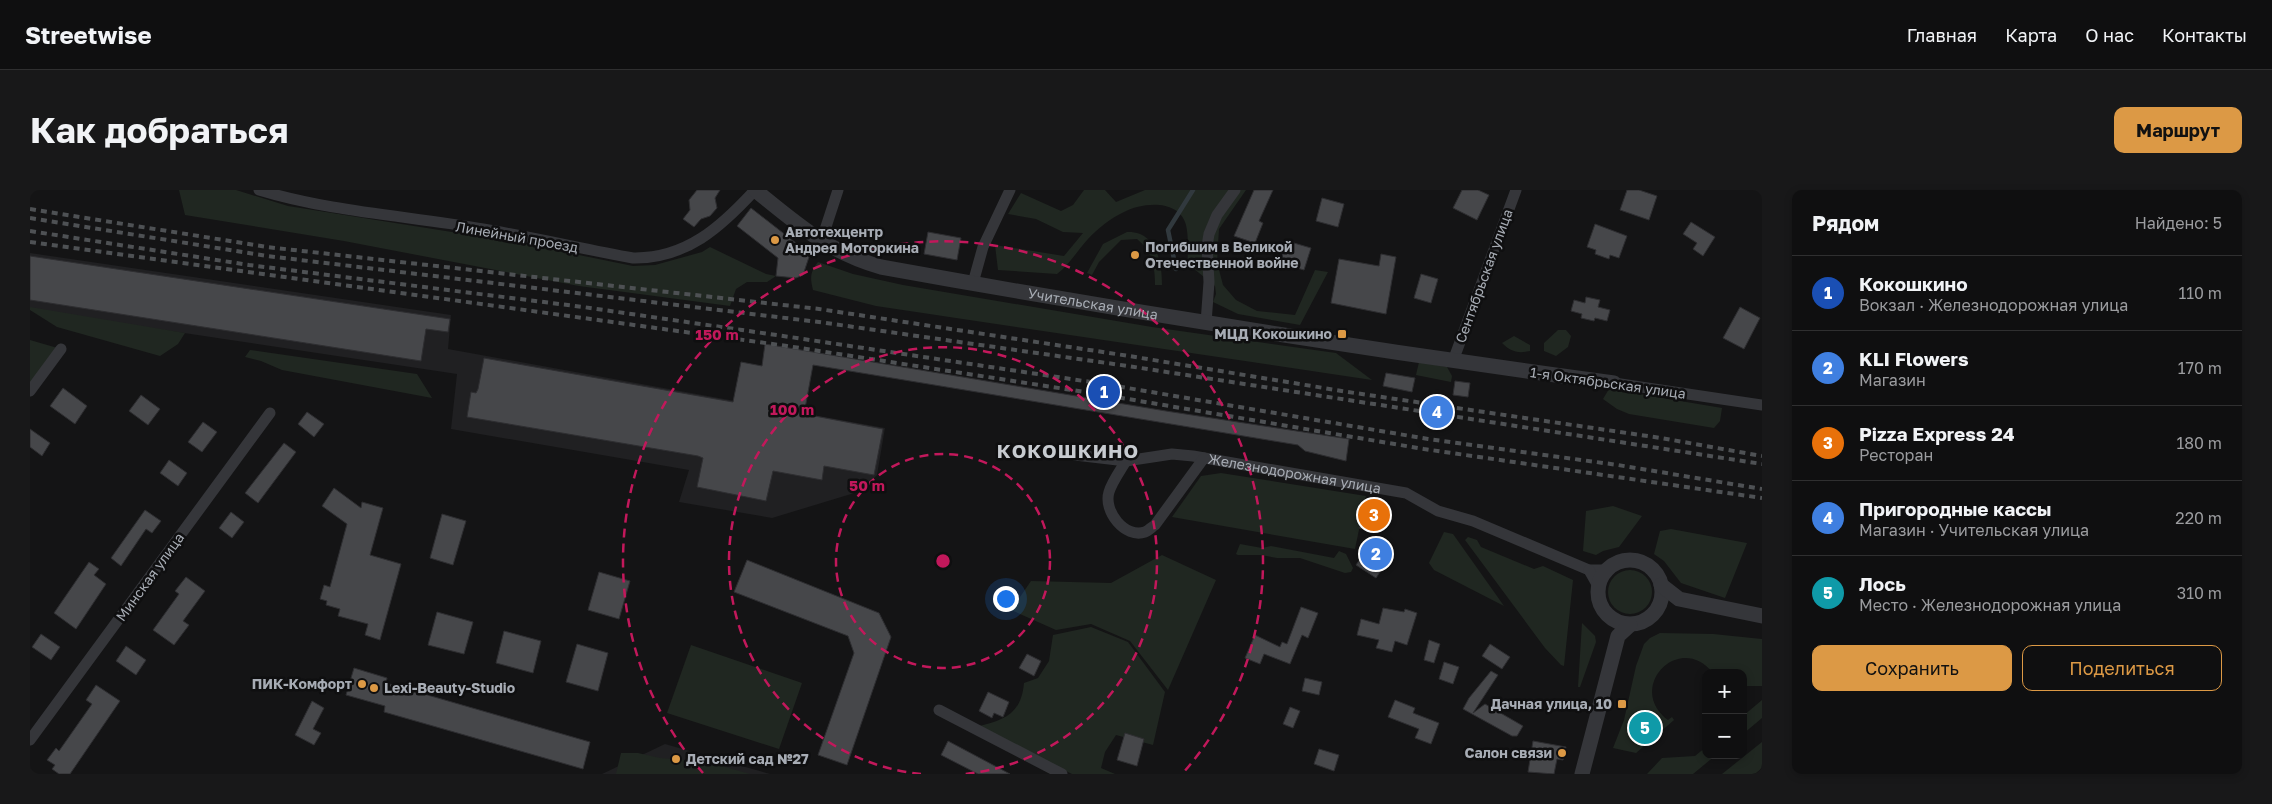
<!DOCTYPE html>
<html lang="ru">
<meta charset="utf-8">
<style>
:root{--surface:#0f0f10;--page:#181819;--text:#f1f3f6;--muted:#9b9c9f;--line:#2f2f30;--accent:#dc9945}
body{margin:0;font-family:"Golos Text",sans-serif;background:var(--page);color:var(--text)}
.controls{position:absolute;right:15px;bottom:15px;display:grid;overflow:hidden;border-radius:10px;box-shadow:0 2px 8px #0003}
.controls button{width:45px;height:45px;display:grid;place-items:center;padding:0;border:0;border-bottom:1px solid var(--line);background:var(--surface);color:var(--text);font:25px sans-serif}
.you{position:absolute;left:975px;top:408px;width:18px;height:18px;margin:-12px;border:4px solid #fff;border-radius:50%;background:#1a73e8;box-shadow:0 0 0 8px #1a73e833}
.badge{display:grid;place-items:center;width:32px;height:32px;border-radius:50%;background:var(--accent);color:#fff;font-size:16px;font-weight:700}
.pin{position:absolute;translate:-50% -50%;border:2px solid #fff;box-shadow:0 1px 5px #0006}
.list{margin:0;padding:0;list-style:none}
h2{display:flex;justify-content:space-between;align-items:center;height:65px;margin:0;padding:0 20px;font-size:21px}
h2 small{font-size:16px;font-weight:400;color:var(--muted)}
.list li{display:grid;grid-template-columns:32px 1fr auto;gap:15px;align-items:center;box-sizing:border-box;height:75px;padding:0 20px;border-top:1px solid var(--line)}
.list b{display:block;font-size:19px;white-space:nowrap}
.list p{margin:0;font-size:16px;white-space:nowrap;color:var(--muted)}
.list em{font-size:16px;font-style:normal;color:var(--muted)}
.actions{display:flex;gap:10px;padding:15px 20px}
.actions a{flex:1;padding:11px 0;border:1px solid var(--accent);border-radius:10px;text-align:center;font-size:18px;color:var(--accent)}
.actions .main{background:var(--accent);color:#111}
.map{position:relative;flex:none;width:1732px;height:584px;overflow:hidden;border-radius:10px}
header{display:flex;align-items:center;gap:30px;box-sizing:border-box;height:70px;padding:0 25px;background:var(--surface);border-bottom:1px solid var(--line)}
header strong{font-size:24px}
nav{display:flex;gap:28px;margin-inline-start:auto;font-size:18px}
.intro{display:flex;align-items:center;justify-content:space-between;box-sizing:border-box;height:120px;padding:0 30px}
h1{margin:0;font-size:35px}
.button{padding:12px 22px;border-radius:10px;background:var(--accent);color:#111;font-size:18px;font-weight:700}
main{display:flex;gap:30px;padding:0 30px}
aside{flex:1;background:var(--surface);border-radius:10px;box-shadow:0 2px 8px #0003}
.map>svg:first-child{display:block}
.built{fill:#202022}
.green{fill:#202721}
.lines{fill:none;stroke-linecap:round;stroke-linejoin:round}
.stream{stroke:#31393e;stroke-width:4.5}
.building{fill:#46474a;stroke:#2e2e31}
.minor{stroke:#35363a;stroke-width:11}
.tertiary{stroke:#35363a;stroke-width:15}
.rail{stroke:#4e5154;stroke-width:4;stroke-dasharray:6 5;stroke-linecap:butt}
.ring{fill:none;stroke:#c2185b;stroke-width:2.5;stroke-dasharray:9 6}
.poi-dot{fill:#dc9945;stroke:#0f0f10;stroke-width:2}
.labels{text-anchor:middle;stroke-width:5;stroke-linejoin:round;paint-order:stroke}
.poi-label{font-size:14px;font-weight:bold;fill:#a7acb4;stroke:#0f0f10;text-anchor:start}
.street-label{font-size:14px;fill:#a7acb4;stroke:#0f0f10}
.district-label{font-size:19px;font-weight:bold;letter-spacing:1px;fill:#c7cbd0;stroke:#0f0f10}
.centre{fill:#c2185b;stroke:#0f0f10;stroke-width:2.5}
.ring-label{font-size:15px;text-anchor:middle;font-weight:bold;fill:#c2185b;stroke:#0f0f10;stroke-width:5;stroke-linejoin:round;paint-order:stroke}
</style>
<header>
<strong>Streetwise</strong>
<nav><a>Главная</a><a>Карта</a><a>О нас</a><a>Контакты</a></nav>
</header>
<div class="intro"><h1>Как добраться</h1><a class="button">Маршрут</a></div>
<main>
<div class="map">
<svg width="1732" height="584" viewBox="0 0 1732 584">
<rect width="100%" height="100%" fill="#141415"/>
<!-- built -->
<g class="built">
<path d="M0,63L421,125L418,159L855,238L847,285L831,301L742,328L649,312L659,280L421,239L427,184L0,120Z"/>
<path d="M635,554L740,584H572Z"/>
</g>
<!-- green -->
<g class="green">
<path d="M149,0H206L258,16L485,52L603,76L625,75L672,62L680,57L736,84L746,86L737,92H717L706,99L700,116L549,96L314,51L155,25Z"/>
<path d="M1054,0H1075L1086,12L1115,0H1216L1189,39L1187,72L1193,95L1206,110L1227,121L1265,125L1285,80L1298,82L1270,135L1208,124L1183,112L1186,104L1185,96L1158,74C1157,62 1159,47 1156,35C1149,9 1113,12 1094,22C1081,28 1067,39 1058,49C1047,61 1040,74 1027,84L968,80L965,55L1034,66L1053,43L1033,42L1006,29L978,24L991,3L1031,21L1043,15Z"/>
<path d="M1097,42C1126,41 1132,71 1132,95H1125C1125,76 1122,61 1107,49L1091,50L1069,72L1062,85L1057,83L1073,54Z"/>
<path d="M788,72L823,84L873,95L1122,137L1306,163L1342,190L846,116L783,100C780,88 780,82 788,72Z"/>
<path d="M0,117L155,143L148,154L130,166L27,137L0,120Z"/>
<path d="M1528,140H1536L1541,146L1538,157L1526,166L1514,161V153Z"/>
<path d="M1484,146L1500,155V161C1487,164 1480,161 1472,153Z"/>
<path d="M0,150L31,159L0,201Z"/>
<path d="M220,160L387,184L402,208L252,180L231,171L215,167Z"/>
<path d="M1389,172L1417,177L1422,186L1421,192L1386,185Z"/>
<path d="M1579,199L1692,218L1690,231L1684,238L1599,224L1587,219L1573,209Z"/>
<path d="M1191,283L1336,306L1325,359L1142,327L1171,286Z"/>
<path d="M1583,316L1612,326L1589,357L1573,361L1566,365L1553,361L1556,321Z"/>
<path d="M1641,339L1717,353L1695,408L1651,393L1634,371L1624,364L1630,341Z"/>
<path d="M1414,342L1423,344L1474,416L1404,380L1399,373Z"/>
<path d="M1438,347L1447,350L1451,357L1504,379L1513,376L1543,390L1534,476L1531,475L1515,458L1435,350Z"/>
<path d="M1210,354L1232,358L1241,356L1304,368L1309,361L1316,364L1323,378L1321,382L1315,383L1270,368H1247L1231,365H1208L1206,364Z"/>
<path d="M1132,365L1186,390L1138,500L1100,451L1061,434L1026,440L981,420L1001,391L1081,393Z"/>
<circle cx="1600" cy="402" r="22"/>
<path d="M1552,433L1565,446L1566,452L1550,497H1548Z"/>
<path d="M1061,437L1098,452L1135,502L1123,555L1086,545L1075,562L1071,578L1085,584H1042L946,537C974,530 991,525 994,493L1008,488L1019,471L1023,445Z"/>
<path d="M1630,443L1683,444L1732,449V496H1713V483H1683C1650,441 1595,497 1638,530L1642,527L1644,530L1606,563L1583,558L1594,530L1606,476L1614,454L1620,448Z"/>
<path d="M661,455L772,493L749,559L637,523Z"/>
<path d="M1732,510V528L1713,544V526Z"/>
<path d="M1732,552V578L1725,584H1692Z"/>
<path d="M1676,557V565H1686L1663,584H1617L1632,568L1665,566Z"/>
<path d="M591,563H608L630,568L678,572L720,584H586Z"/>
</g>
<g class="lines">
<!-- stream -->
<path class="stream" d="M1146,79L1138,40L1163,0"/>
</g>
<!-- building -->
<g class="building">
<path d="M667,0H690L685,8L687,18L680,26L671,29L664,37L653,29L660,20L659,10Z"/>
<path d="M1224,0H1243L1229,31L1233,33L1225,53L1204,46Z"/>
<path d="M1432,0H1448L1459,5L1447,30L1423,18Z"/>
<path d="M1597,0H1609L1627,6L1619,30L1590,20Z"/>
<path d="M1292,8L1314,14L1308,37L1286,31Z"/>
<path d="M721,18L780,64L773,85L766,88L746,86L748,68L707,36Z"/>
<path d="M1661,32L1685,47L1673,66L1663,59L1667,53L1653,44Z"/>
<path d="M1565,34L1597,46L1589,68L1580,65L1579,69L1565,64L1566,60L1557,57Z"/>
<path d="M898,42L931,48L927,70L894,64Z"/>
<path d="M1257,51L1281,58L1274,80L1250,73Z"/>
<path d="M1351,64L1366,67L1356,124L1301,113L1309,69L1349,76Z"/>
<path d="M0,66L420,129L418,142L396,139L391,171L0,110Z"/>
<path d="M1391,84L1408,89L1401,113L1384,108Z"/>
<path d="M1556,107L1570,110L1568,117L1580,120L1577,131L1565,128L1564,131L1551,128L1552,124L1541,121L1544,110L1555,113Z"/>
<path d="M1710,117L1730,128L1714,159L1693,148Z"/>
<path d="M735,154L1136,221L1319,249L1316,271L1275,261L1268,255L783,175L774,224L853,239L844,285L794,276L792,290L743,281L736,311L667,297L673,268L668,266L437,227L441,202L446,203L448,199L454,168L703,212L711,172L732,176Z"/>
<path d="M1356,183L1385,188L1382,202L1353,196Z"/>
<path d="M1425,191L1440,193L1438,207L1423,205Z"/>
<path d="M33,198L57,216L45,234L20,216Z"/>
<path d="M111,205L130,219L118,235L99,221Z"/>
<path d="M277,222L294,234L284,247L268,234Z"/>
<path d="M173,232L187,242L172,262L158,252Z"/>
<path d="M0,239L20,253L12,266L0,257Z"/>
<path d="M254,253L266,262L228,313L215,303Z"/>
<path d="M139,270L157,283L148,296L130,283Z"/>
<path d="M304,298L331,318L332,312L353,318L340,365L371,374L350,450L335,445L338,434L308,426L310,419L296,415L297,411L290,409L294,395L300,397L317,334L292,316Z"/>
<path d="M1338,312L1352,316L1350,322L1353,326L1350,332L1346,333L1343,342L1329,338Z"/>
<path d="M115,320L131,331L122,343L116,339L91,376L81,368Z"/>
<path d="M201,322L214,332L202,348L189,338Z"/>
<path d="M412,324L436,331L423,375L400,368Z"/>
<path d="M1342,351L1362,364L1346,388L1326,375Z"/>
<path d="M717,370L849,423L861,447L817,575L788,565L824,463L818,446L704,402Z"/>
<path d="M59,372L69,379L64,385L76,394L46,439L24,423Z"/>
<path d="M569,382L600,391L589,429L558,420Z"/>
<path d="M156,387L175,401L153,431L159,435L144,455L123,440L149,404L145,401Z"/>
<path d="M1271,417L1288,423L1278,448L1272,445L1260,474L1234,464L1230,474L1215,468L1225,445L1250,457L1252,452L1257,454Z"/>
<path d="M1353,418L1374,422L1375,419L1387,423L1377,455L1365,451L1362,462L1346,458L1349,450L1327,445L1331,429L1349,434Z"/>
<path d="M407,422L443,432L434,464L398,455Z"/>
<path d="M474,441L511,451L503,483L466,473Z"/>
<path d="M11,444L30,457L21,470L2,457Z"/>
<path d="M1399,450L1410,454L1404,473L1394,470Z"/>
<path d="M547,454L578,463L568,501L536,492Z"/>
<path d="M1460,454L1480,467L1472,479L1452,466Z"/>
<path d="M96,456L116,470L106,485L86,471Z"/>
<path d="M997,464L1011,471L1004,486L989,478Z"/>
<path d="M1414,472L1429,477L1423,494L1409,489Z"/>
<path d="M324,478L357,488L356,493L560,552L553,579L354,522L355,516L316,505Z"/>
<path d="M1461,481L1468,485L1443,523L1455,514L1493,536L1487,546H1482L1433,519L1439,508Z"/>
<path d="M1275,488L1292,492L1289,505L1272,501Z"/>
<path d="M66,495L90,511L40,584H29L22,579L25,575L17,570L26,558L29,561L62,514L56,510Z"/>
<path d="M958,502L979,512L973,527L964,523L962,528L949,521Z"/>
<path d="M1365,510L1385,518L1383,523L1409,533L1401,554L1385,548L1389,539L1358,527Z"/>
<path d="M282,511L294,518L283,539L291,543L284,555L265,545Z"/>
<path d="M1260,517L1270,521L1263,538L1253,534Z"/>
<path d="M1095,543L1114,549L1107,576L1087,570Z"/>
<path d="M918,551L980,584H948L911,565Z"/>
<path d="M1503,551L1536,557L1533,570L1527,569L1524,584L1498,582Z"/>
<path d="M1289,559L1309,565L1304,581L1284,574Z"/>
</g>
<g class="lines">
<!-- minor -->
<g class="minor">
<path d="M229,0C301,22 379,26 453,39C503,47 553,59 603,68C656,69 691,37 725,0"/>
<path d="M791,52L808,0"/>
<path d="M943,93L953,57L980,0"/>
<path d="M1176,133L1179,92L1177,56L1179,44L1187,25L1205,0"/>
<path d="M1423,171L1486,0"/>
<path d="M1584,193L1732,215"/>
<path d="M0,201L31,159"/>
<path id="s1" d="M1045,265L1096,271L1142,264L1163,266L1376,303L1408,321L1443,331L1559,380H1576"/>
<path d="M1096,271C1090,281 1082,292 1079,302C1073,321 1095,349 1115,342C1118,341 1122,337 1125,335L1174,268"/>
<path d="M1559,380L1568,396"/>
<path d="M909,520L1032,584"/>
<path d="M0,550L240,223"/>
</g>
<!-- tertiary -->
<g class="tertiary">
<path id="s2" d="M725,0C767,34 798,62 851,77C1094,121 1339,160 1584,193"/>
<circle cx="1600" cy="402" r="32"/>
<path d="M1631,395L1649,409L1732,426"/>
<path d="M1552,584L1588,446L1600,435"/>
</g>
<!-- rail -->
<g class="rail">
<path d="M0,19L237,57L789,119L1099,166L1318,202L1631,248L1732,266"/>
<path d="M0,28L237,66L789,132L1098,176L1732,274"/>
<path d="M0,41L219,75L553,117L760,147L1074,194L1398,249L1588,275L1732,299"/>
<path d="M0,52L757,156L1074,205L1394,259L1732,308"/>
</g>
</g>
<!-- distance rings -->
<g class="ring">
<circle cx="913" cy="371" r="107"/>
<path d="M891 584A214 214 0 1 1 935 584"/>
<path d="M673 583A320 320 0 1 1 1153 583"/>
</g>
<!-- markers -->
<g class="poi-dot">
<circle cx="745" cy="50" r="5"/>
<circle cx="1105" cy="65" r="5"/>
<rect x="1307" y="139" width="10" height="10" rx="2.5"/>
<circle cx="332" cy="494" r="5"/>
<circle cx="344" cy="498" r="5"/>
<rect x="1587" y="509" width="10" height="10" rx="2.5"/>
<circle cx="1532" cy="563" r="5"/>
<circle cx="646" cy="569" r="5"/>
</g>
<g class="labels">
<!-- poi labels -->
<g class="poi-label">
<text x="755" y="47">Автотехцентр<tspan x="755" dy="16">Андрея Моторкина</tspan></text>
<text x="1115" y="62">Погибшим в Великой<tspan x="1115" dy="16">Отечественной войне</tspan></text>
<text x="1302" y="149" text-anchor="end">МЦД Кокошкино</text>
<text x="322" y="499" text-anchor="end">ПИК-Комфорт</text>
<text x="354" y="503">Lexi-Beauty-Studio</text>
<text x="1582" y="519" text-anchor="end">Дачная улица, 10</text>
<text x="1522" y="568" text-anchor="end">Салон связи</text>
<text x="656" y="574">Детский сад №27</text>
</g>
<!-- street labels -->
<g class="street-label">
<text transform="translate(487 47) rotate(10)" y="5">Линейный проезд</text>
<text transform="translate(1454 86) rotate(-70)" y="5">Сентябрьская улица</text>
<text dy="5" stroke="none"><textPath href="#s2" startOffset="364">Учительская улица</textPath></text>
<text transform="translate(1578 193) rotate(8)" y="5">1-я Октябрьская улица</text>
<text dy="5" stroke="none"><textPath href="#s1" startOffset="222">Железнодорожная улица</textPath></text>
<text transform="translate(120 387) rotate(-54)" y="5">Минская улица</text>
</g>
<!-- district labels -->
<g class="district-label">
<text x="1038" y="268">КОКОШКИНО</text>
</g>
</g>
<circle cx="913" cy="371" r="8" class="centre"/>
<g class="ring-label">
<text x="687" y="150">150 m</text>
<text x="762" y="225">100 m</text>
<text x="837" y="301">50 m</text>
</g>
</svg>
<div class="controls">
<button>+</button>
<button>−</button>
</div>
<div class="you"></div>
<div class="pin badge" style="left:1074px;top:202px;background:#1a4fb4">1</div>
<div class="pin badge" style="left:1346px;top:364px;background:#3f7fe0">2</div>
<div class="pin badge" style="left:1344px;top:325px;background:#e8710a">3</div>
<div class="pin badge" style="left:1407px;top:222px;background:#3f7fe0">4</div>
<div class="pin badge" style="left:1615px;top:538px;background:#0f9aa8">5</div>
</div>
<aside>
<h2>Рядом<small>Найдено: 5</small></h2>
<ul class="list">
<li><span class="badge" style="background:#1a4fb4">1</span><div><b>Кокошкино</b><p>Вокзал · Железнодорожная улица</p></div><em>110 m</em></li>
<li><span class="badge" style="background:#3f7fe0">2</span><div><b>KLI Flowers</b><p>Магазин</p></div><em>170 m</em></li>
<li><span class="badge" style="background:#e8710a">3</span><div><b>Pizza Express 24</b><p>Ресторан</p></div><em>180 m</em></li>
<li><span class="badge" style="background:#3f7fe0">4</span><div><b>Пригородные кассы</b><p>Магазин · Учительская улица</p></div><em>220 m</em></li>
<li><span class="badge" style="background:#0f9aa8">5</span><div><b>Лось</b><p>Место · Железнодорожная улица</p></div><em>310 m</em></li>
</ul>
<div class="actions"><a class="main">Сохранить</a><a>Поделиться</a></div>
</aside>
</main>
